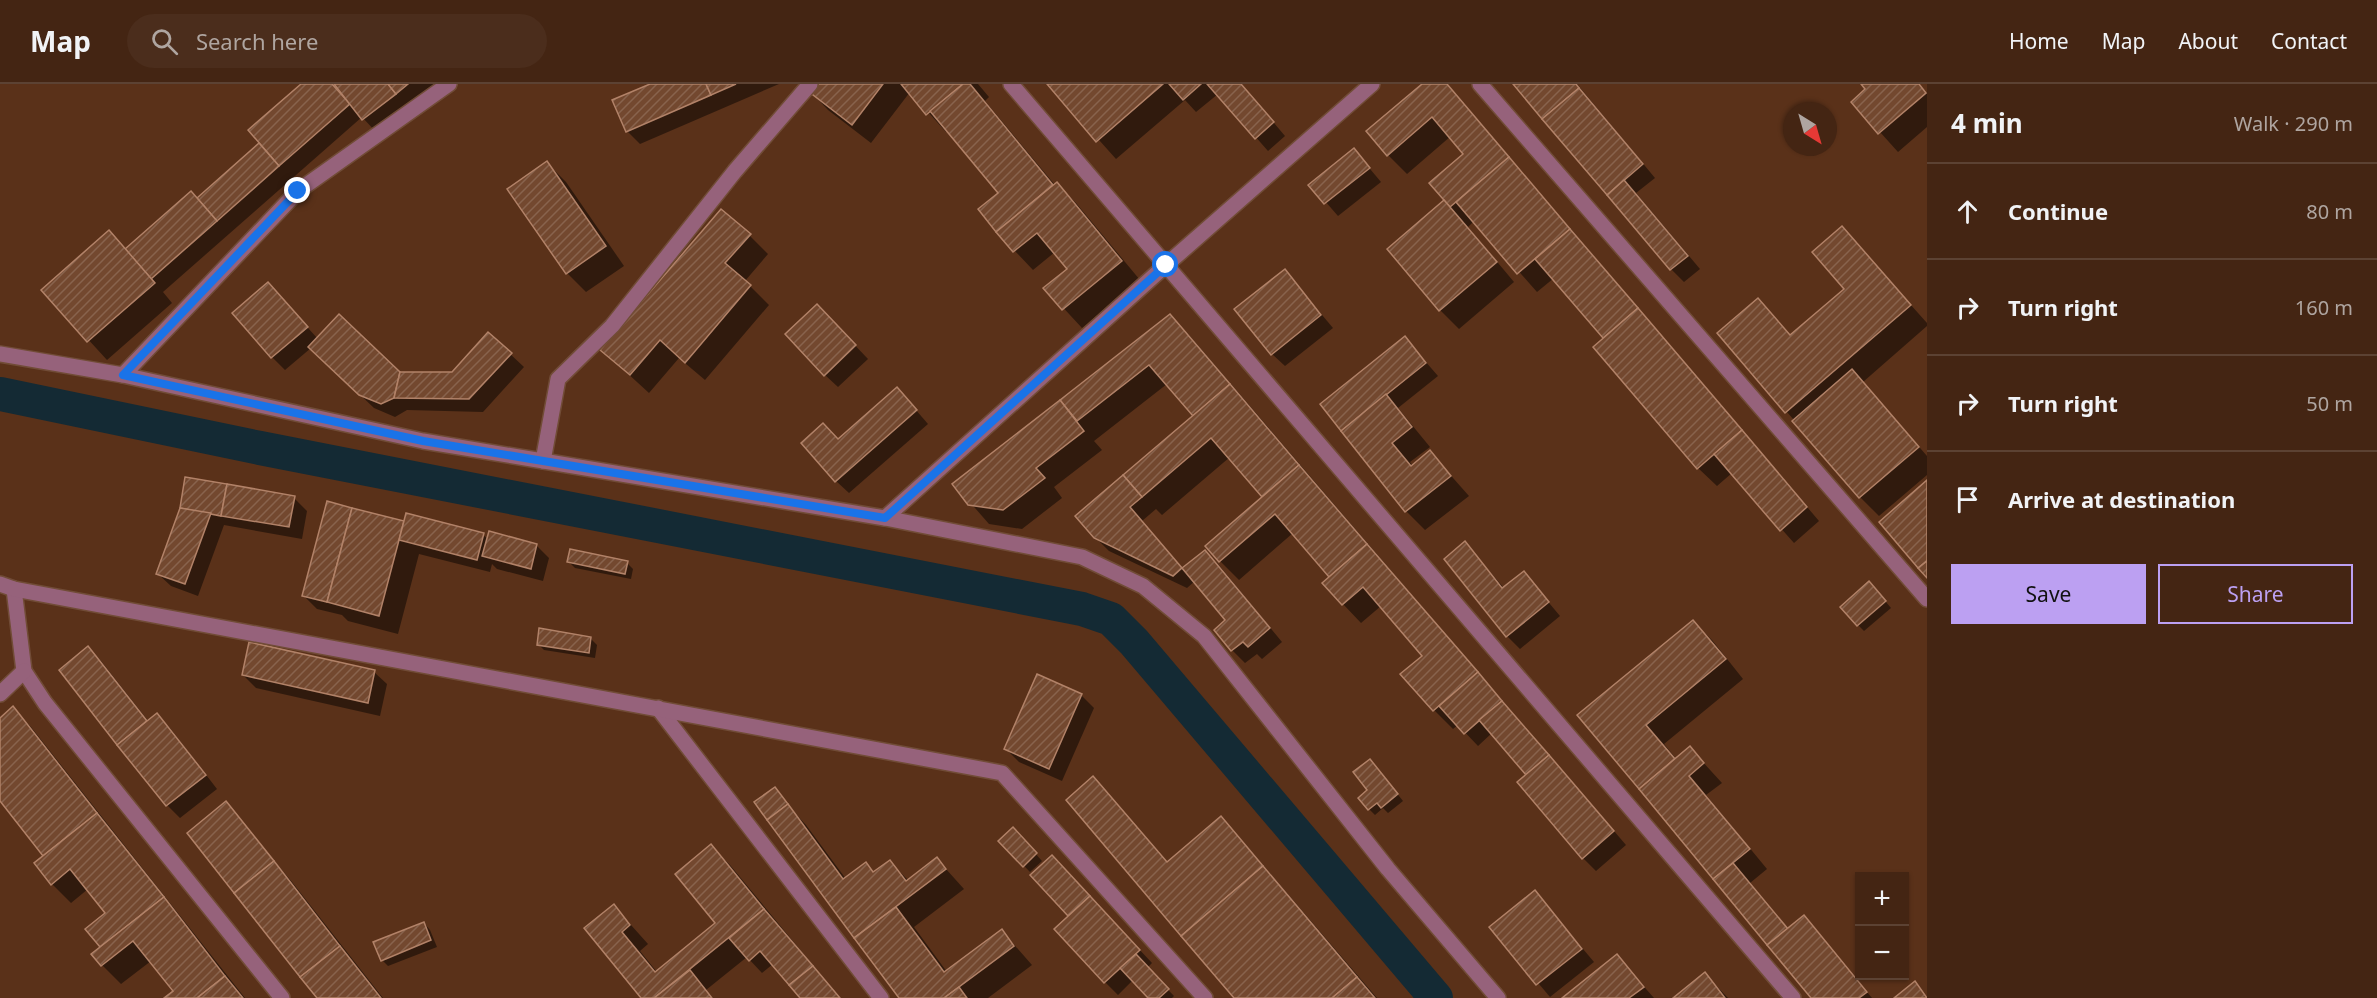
<!DOCTYPE html>
<meta charset="utf-8">
<style>
:root{--surface:#442513;--page:#4b2d1c;--text:#f1f3f6;--muted:#afa5a0;--line:#5c4233;--accent:#bca0f2}
body{margin:0;font-family:"Noto Sans",sans-serif;background:var(--page);color:var(--text)}
.controls{position:absolute;right:18px;bottom:18px;display:grid;overflow:hidden;border-radius:0px;box-shadow:0 2px 4px #0004}
.controls button{width:54px;height:54px;display:grid;place-items:center;padding:0;border:0;border-bottom:2px solid var(--line);background:var(--surface);color:var(--text);font:30px sans-serif}
.compass{position:absolute;left:1783px;top:18px;width:54px;height:54px;border-radius:50%;background:var(--surface);box-shadow:0 2px 4px #0004;rotate:143deg}
.stop{position:absolute;width:18px;height:18px;margin:-14px;border:4px solid #1a73e8;border-radius:50%;background:#fff}
.stop.end{background:#1a73e8;border-color:#fff;box-shadow:0 2px 6px #0008}
.list{margin:0;padding:0;list-style:none}
h2{display:flex;justify-content:space-between;align-items:center;height:78px;margin:0;padding:0 24px;font-size:26px}
h2 small{font-size:20px;font-weight:400;color:var(--muted)}
.list li{display:grid;grid-template-columns:39px 1fr auto;gap:18px;align-items:center;box-sizing:border-box;height:96px;padding:0 24px;border-top:2px solid var(--line)}
.list b{display:block;font-size:22px;white-space:nowrap}
.list em{font-size:20px;font-style:normal;color:var(--muted)}
.actions{display:flex;gap:12px;padding:18px 24px}
.actions a{flex:1;padding:14px 0;border:2px solid var(--accent);border-radius:0px;text-align:center;font-size:21px;color:var(--accent)}
.actions .main{background:var(--accent);color:#111}
.icon{flex:none;width:33px;height:33px;fill:none;stroke:currentColor;stroke-width:2;stroke-linecap:round;stroke-linejoin:round}
.map{position:relative;flex:none;width:1927px;height:914px;overflow:hidden}
header{display:flex;align-items:center;gap:36px;box-sizing:border-box;height:84px;padding:0 30px;background:var(--surface);border-bottom:2px solid var(--line)}
header strong{font-size:28px}
nav{display:flex;gap:33px;margin-inline-start:auto;font-size:21px}
.search{width:420px;height:54px;background:var(--page);display:flex;align-items:center;gap:15px;box-sizing:border-box;padding:0 21px;border-radius:33px;color:var(--muted);font-size:22px}
main{display:flex}
aside{flex:1;background:var(--surface)}
.map>svg:first-child{display:block}
.shadow{fill:#0007}
.lines{fill:none;stroke-linecap:round;stroke-linejoin:round}
.canal{stroke:#142a34;stroke-width:34}
.building{fill:url(#building-hatch);stroke:#b28268;stroke-width:1.5}
.service-casing{stroke:#714c37;stroke-width:18}
.minor-casing{stroke:#714c37;stroke-width:18}
.tertiary-casing{stroke:#714c37;stroke-width:18}
.service{stroke:#96627b;stroke-width:15}
.minor{stroke:#96627b;stroke-width:15}
.tertiary{stroke:#96627b;stroke-width:15}
.route{stroke:#1a73e8;stroke-width:8}
</style>
<header>
<strong>Map</strong>
<div class="search"><svg class="icon" aria-label="search" viewBox="0 0 24 24"><circle cx="10" cy="10" r="6"/><path d="M15 15l6 6"/></svg>Search here</div>
<nav><a>Home</a><a>Map</a><a>About</a><a>Contact</a></nav>
</header>
<main>
<div class="map">
<svg width="1927" height="914" viewBox="0 0 1927 914">
<defs>
<pattern id="building-hatch" width="6" height="6" patternUnits="userSpaceOnUse" patternTransform="scale(1.5)"><rect width="6" height="6" fill="#73482f"/><path d="M-1 1l2-2M0 6l6-6M5 7l2-2" fill="none" stroke="#88634d"/></pattern>
</defs>
<rect width="100%" height="100%" fill="#5a3119"/>
<!-- shadow -->
<g class="shadow">
<path d="M303,0H332L336,5L338,4L335,0H437L376,48L362,33L163,208L172,219L107,276L43,206L126,166L197,115L261,59Z"/>
<path d="M653,0H779L640,60L627,47Z"/>
<path d="M815,0H978L989,13L985,17L1055,101L1057,100L1076,119L1140,196L1082,244L1045,204L1069,185L1055,168L1033,186L1015,167L980,126L1000,109L948,46L946,48L910,8L871,59L828,26L810,7Z"/>
<path d="M1049,0H1241L1285,52L1268,67L1218,10L1196,28L1185,16L1116,75Z"/>
<path d="M1424,0H1446L1455,9L1819,437L1794,459L1732,389L1717,402L1698,384L1605,254L1554,194L1537,208L1474,137L1468,143L1514,198L1459,245L1440,226L1447,117L1465,70L1451,52L1407,90L1388,71Z"/>
<path d="M1515,0H1577L1655,94L1636,109L1700,185L1684,198L1671,185Z"/>
<path d="M1863,0H1919L1927,9V43L1898,68L1853,18L1867,5Z"/>
<path d="M1354,66L1381,98L1338,132L1311,101Z"/>
<path d="M547,79L566,98L624,182L586,208L567,189L509,106Z"/>
<path d="M1842,144L1927,239V242L1863,298L1927,372V391L1879,432L1860,413L1719,249L1758,216L1791,252L1846,205Z"/>
<path d="M749,151L768,170L745,197L769,221L705,296L679,274L649,309L602,266Z"/>
<path d="M1285,187L1333,244L1285,282L1272,270Z"/>
<path d="M268,200L318,255L399,290L453,289L489,250L524,283L483,328L407,326L395,333L374,324L311,264L285,286L272,273L234,230Z"/>
<path d="M1170,232L1189,251L1626,761L1596,787L1583,774L1528,691L1492,649L1478,662L1458,641L1453,645L1434,626L1424,572L1381,522L1361,539L1343,520L1331,493L1293,449L1239,496L1220,477L1264,413L1230,373L1162,431L1156,425L1142,437L1183,485L1205,468L1218,480L1282,558L1262,575L1257,570L1245,579L1232,566L1216,546L1227,536L1195,497L1187,504L1109,467L1095,453L1195,332L1167,300L1094,357L1102,366L1054,403L1062,414L1022,445L989,440L954,400Z"/>
<path d="M830,235L868,275L838,303L825,291Z"/>
<path d="M1405,254L1438,292L1398,324L1430,363L1410,378L1413,382L1430,368L1469,412L1425,446L1406,427L1322,321Z"/>
<path d="M909,318L928,340L849,409L836,397L838,357Z"/>
<path d="M294,414L307,427L302,455L224,441L198,512L171,502L158,490L181,424Z"/>
<path d="M405,439L483,451L488,455L536,461L549,474L543,497L497,485L492,480L490,488L419,470L398,550L348,537L342,531L317,525L304,512Z"/>
<path d="M1465,459L1504,504L1524,489L1560,532L1520,565L1507,552Z"/>
<path d="M569,478L627,479L633,485L631,495L575,484Z"/>
<path d="M1875,505L1891,524L1864,547L1858,541Z"/>
<path d="M1693,538L1712,556L1743,595L1664,660L1677,676L1690,664L1722,699L1706,711L1767,785L1750,799L1789,846L1804,833L1872,914H1813L1579,631Z"/>
<path d="M591,555L597,561L595,574L544,566L538,560Z"/>
<path d="M88,564L101,577L149,638L157,631L170,644L217,705L180,734L167,721L61,586Z"/>
<path d="M374,588L387,600L380,632L256,604L243,591Z"/>
<path d="M1081,611L1094,624L1062,697L1019,678L1006,665Z"/>
<path d="M13,624L31,643L245,914H167L175,907L151,877L121,900L102,881L93,870L102,864L107,829L88,805L71,819L52,800L46,772L0,716V637Z"/>
<path d="M1376,683L1403,717L1388,729L1383,724L1375,731L1369,725V707Z"/>
<path d="M1093,694L1168,779L1221,735L1239,753L1377,914H1236Z"/>
<path d="M756,718L794,728L806,741L846,795L865,780L874,789L890,778L909,797L937,775L964,805L914,843L947,888L1002,847L1032,881L988,914H901Z"/>
<path d="M226,719L292,798L383,914H319Z"/>
<path d="M1019,751L1042,777L1030,788L1000,757Z"/>
<path d="M711,762L730,781L840,914H802L773,880L762,889L747,873L706,906L713,914H643L614,822L648,860L640,867L657,888L717,839Z"/>
<path d="M1065,786L1152,879L1147,884L1174,912L1172,914H1150L1133,896L1118,911L1105,898L1070,832L1032,791Z"/>
<path d="M1535,808L1594,878L1550,913L1491,843Z"/>
<path d="M424,839L430,846L437,863L388,882L382,876Z"/>
<path d="M1617,872L1654,914H1565Z"/>
<path d="M1705,890L1728,914H1675Z"/>
</g>
<g class="lines">
<!-- canal -->
<path class="canal" d="M0,310L260,364L1082,525L1111,535L1134,558L1436,914"/>
</g>
<!-- building -->
<g class="building">
<path d="M301,0H332L350,20L279,82L248,46Z"/>
<path d="M334,0H388L396,10L362,36Z"/>
<path d="M388,0H408L396,10Z"/>
<path d="M650,0H706L711,11L626,48L612,16Z"/>
<path d="M706,0H736L711,11Z"/>
<path d="M813,0H883L852,41L808,7Z"/>
<path d="M901,0H963L926,31Z"/>
<path d="M963,0H970L1053,101L996,148L978,125L998,109L930,27Z"/>
<path d="M1047,0H1163L1096,58Z"/>
<path d="M1169,0H1201L1183,16Z"/>
<path d="M1207,0H1241L1274,38L1255,55Z"/>
<path d="M1422,0H1447L1509,73L1450,123L1429,99L1463,70L1432,33L1387,72L1366,47Z"/>
<path d="M1513,0H1576L1579,4L1542,35Z"/>
<path d="M1861,0H1919L1926,9L1878,50L1851,18L1865,5Z"/>
<path d="M1579,4L1643,80L1607,111L1542,35Z"/>
<path d="M259,59L279,82L217,137L197,114Z"/>
<path d="M1354,64L1370,84L1324,120L1308,101Z"/>
<path d="M1509,73L1570,145L1517,190L1456,118Z"/>
<path d="M547,77L606,162L566,190L507,105Z"/>
<path d="M1624,96L1688,172L1670,186L1607,111Z"/>
<path d="M1057,98L1122,177L1062,226L1043,204L1067,185L1037,149L1013,168L996,148Z"/>
<path d="M191,107L217,137L151,195L125,165Z"/>
<path d="M1444,116L1497,178L1439,227L1387,165Z"/>
<path d="M721,125L751,150L725,179L751,201L685,279L660,256L630,291L600,266Z"/>
<path d="M1842,142L1911,221L1785,329L1717,249L1758,214L1790,251L1844,205L1812,168Z"/>
<path d="M1570,145L1638,224L1603,254L1535,175Z"/>
<path d="M109,146L155,199L87,258L41,206Z"/>
<path d="M1285,185L1321,231L1271,271L1234,225Z"/>
<path d="M268,198L308,243L271,274L232,229Z"/>
<path d="M817,220L856,261L824,292L785,250Z"/>
<path d="M1638,224L1742,346L1697,385L1593,263Z"/>
<path d="M339,230L400,288L394,314L381,320L359,311L308,263Z"/>
<path d="M1170,230L1230,300L1193,332L1149,281L1077,337L1060,316Z"/>
<path d="M488,248L512,269L469,315L394,314L400,288H452Z"/>
<path d="M1405,252L1426,279L1341,347L1320,320Z"/>
<path d="M1852,285L1919,363L1859,414L1792,337Z"/>
<path d="M1230,300L1299,381L1262,413L1211,354L1142,413L1123,391Z"/>
<path d="M897,303L917,326L835,398L801,359L823,339L838,355Z"/>
<path d="M1386,310L1412,343L1392,359L1411,382L1430,366L1451,392L1405,428L1341,347Z"/>
<path d="M1060,316L1084,347L1036,384L1045,394L1003,426L968,421L952,400Z"/>
<path d="M1742,346L1807,423L1780,447L1714,370Z"/>
<path d="M1299,381L1367,460L1329,493L1275,430L1219,478L1205,462Z"/>
<path d="M1123,391L1142,413L1130,423L1182,484L1173,492L1094,454L1075,432Z"/>
<path d="M185,393L227,400L221,432L180,424Z"/>
<path d="M1927,396V477L1918,484L1879,438Z"/>
<path d="M227,400L295,412L289,443L221,432Z"/>
<path d="M327,417L352,424L327,518L302,512Z"/>
<path d="M180,424L211,429L185,500L156,490Z"/>
<path d="M352,424L404,437L379,532L327,518Z"/>
<path d="M406,429L484,449L477,476L399,456Z"/>
<path d="M489,447L537,460L531,485L482,472Z"/>
<path d="M1465,457L1502,504L1524,487L1549,518L1506,553L1444,475Z"/>
<path d="M1367,460L1478,588L1433,627L1400,590L1422,572L1363,503L1342,521L1322,499Z"/>
<path d="M570,465L628,477L625,490L567,478Z"/>
<path d="M1205,466L1270,544L1248,563L1243,558L1231,567L1214,546L1225,536L1182,484Z"/>
<path d="M1927,477V494L1918,484Z"/>
<path d="M1869,497L1886,517L1857,542L1840,523Z"/>
<path d="M1693,536L1726,575L1646,641L1675,675L1639,705L1577,631Z"/>
<path d="M539,544L591,553L589,569L537,561Z"/>
<path d="M249,558L375,586L368,619L242,591Z"/>
<path d="M88,562L147,637L117,661L59,586Z"/>
<path d="M1478,588L1502,617L1464,650L1439,622Z"/>
<path d="M1037,590L1082,610L1049,685L1004,665Z"/>
<path d="M1502,617L1549,671L1526,691L1479,636Z"/>
<path d="M13,622L97,729L43,772L0,717V634Z"/>
<path d="M157,629L206,691L166,722L117,661Z"/>
<path d="M1690,662L1704,679L1689,692L1750,765L1713,795L1639,705Z"/>
<path d="M1549,671L1614,747L1582,775L1517,698Z"/>
<path d="M1370,675L1398,710L1381,724L1377,719L1368,726L1358,714L1367,706L1353,688Z"/>
<path d="M1093,692L1167,778L1221,732L1263,782L1181,852L1066,716Z"/>
<path d="M775,703L788,720L767,736L754,718Z"/>
<path d="M226,717L274,777L234,809L187,749Z"/>
<path d="M788,720L843,795L866,778L873,788L890,776L906,797L937,773L946,785L854,854L767,736Z"/>
<path d="M97,729L164,813L100,863L85,845L105,829L70,785L51,801L34,779Z"/>
<path d="M1013,743L1037,769L1023,783L998,757Z"/>
<path d="M711,760L764,825L654,914H641L584,844L614,820L630,841L622,848L655,888L715,839L675,790Z"/>
<path d="M1052,771L1090,812L1068,832L1030,791Z"/>
<path d="M274,777L340,862L300,893L234,809Z"/>
<path d="M1733,779L1788,845L1767,861L1713,795Z"/>
<path d="M1263,782L1357,893L1332,914H1234L1181,852Z"/>
<path d="M1535,806L1582,865L1536,901L1489,843Z"/>
<path d="M1090,812L1140,866L1104,899L1054,845Z"/>
<path d="M164,813L225,892L197,914H164L173,907L133,857L101,882L91,870Z"/>
<path d="M896,823L944,888L1002,845L1014,862L944,914H899L854,854Z"/>
<path d="M764,825L813,882L789,901L760,867L749,877L729,854Z"/>
<path d="M1804,831L1867,908L1859,914H1811L1767,861Z"/>
<path d="M424,838L431,856L381,877L373,858Z"/>
<path d="M340,862L381,914H317L300,893Z"/>
<path d="M1136,870L1169,905L1159,914H1148L1120,884Z"/>
<path d="M1617,870L1644,903L1629,914H1562Z"/>
<path d="M813,882L840,914H800L789,901Z"/>
<path d="M690,886L712,914H654Z"/>
<path d="M1705,888L1725,914H1673Z"/>
<path d="M225,892L243,914H197Z"/>
<path d="M1357,893L1375,914H1332Z"/>
<path d="M1915,897L1927,914H1894Z"/>
<path d="M959,903L967,914H944Z"/>
</g>
<g class="lines">
<defs>
<path id="service" d="M543,377L558,295L612,242L735,87L810,0"/>
<g id="minor">
<path d="M449,0L298,107L123,291L423,357L885,434L1082,473L1143,502L1204,552L1388,785L1498,914"/>
<path d="M1011,0L1793,914"/>
<path d="M1480,0L1927,515"/>
<path d="M0,270L123,291"/>
<path d="M885,434L1166,181L1372,0"/>
<path d="M14,505L24,587L45,619L282,914"/>
<path d="M0,610L24,587"/>
<path d="M658,624L881,914"/>
</g>
<path id="tertiary" d="M0,500L14,505L1002,689L1205,914"/>
</defs>
<!-- service casing -->
<use href="#service" class="service-casing"/>
<!-- minor casing -->
<use href="#minor" class="minor-casing"/>
<!-- tertiary casing -->
<use href="#tertiary" class="tertiary-casing"/>
<!-- service -->
<use href="#service" class="service"/>
<!-- minor -->
<use href="#minor" class="minor"/>
<!-- tertiary -->
<use href="#tertiary" class="tertiary"/>
</g>
<g class="lines">
<!-- route -->
<path class="route" d="M298,107L123,291L423,357L885,434L1166,181"/>
</g>
</svg>
<div class="controls">
<button>+</button>
<button>−</button>
</div>
<svg class="compass" viewBox="-18 -18 36 36"><path d="M0-13l5 13h-10z" fill="#e53935"/><path d="M0 13l5-13h-10z" fill="#afa5a0"/></svg>
<div class="stop" style="left:1166px;top:181px"></div>
<div class="stop end" style="left:298px;top:107px"></div>
</div>
<aside>
<h2>4 min<small>Walk · 290 m</small></h2>
<ul class="list">
<li><svg class="icon" aria-label="ahead" viewBox="0 0 24 24"><path d="M12 20V5M6 11l6-6 6 6"/></svg><div><b>Continue</b></div><em>80 m</em></li>
<li><svg class="icon" aria-label="right" viewBox="0 0 24 24"><path d="M7 20v-9h11M14 6l5 5-5 5"/></svg><div><b>Turn right</b></div><em>160 m</em></li>
<li><svg class="icon" aria-label="right" viewBox="0 0 24 24"><path d="M7 20v-9h11M14 6l5 5-5 5"/></svg><div><b>Turn right</b></div><em>50 m</em></li>
<li><svg class="icon" aria-label="arrive" viewBox="0 0 24 24"><path d="M6 21V4h12l-3 4 3 4H6"/></svg><div><b>Arrive at destination</b></div></li>
</ul>
<div class="actions"><a class="main">Save</a><a>Share</a></div>
</aside>
</main>
